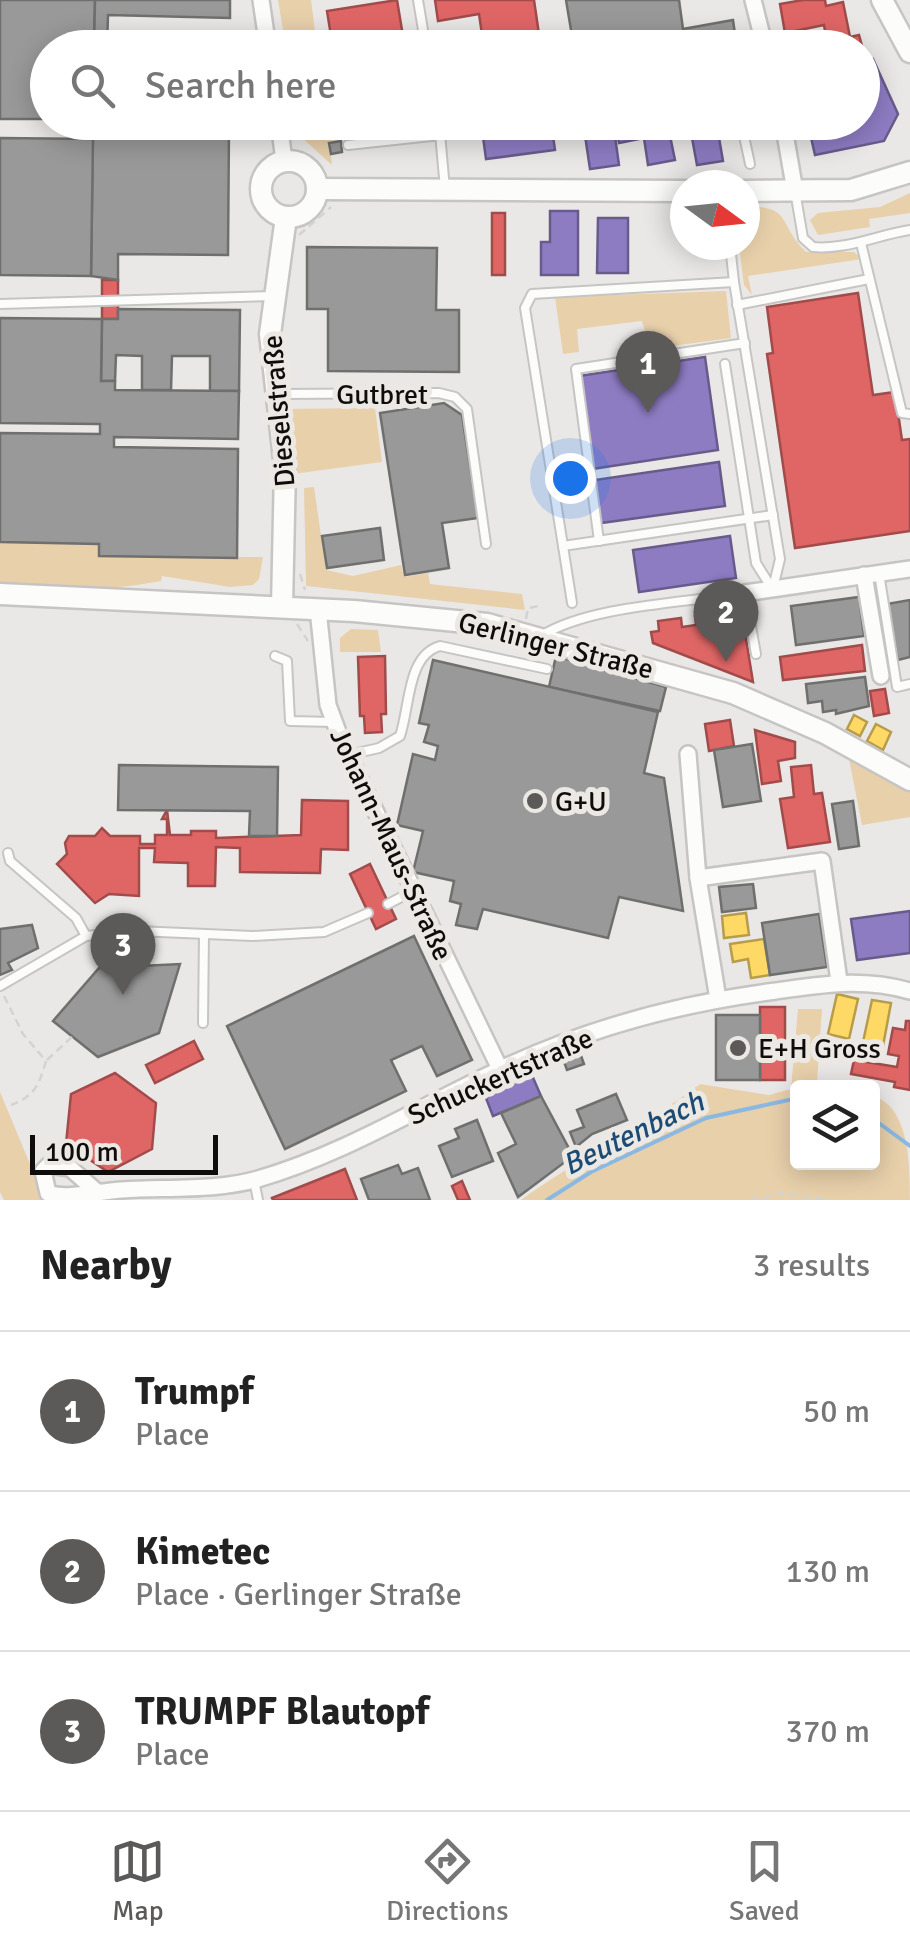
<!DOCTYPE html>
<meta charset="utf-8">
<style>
:root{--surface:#fff;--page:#f6f6f6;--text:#222;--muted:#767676;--line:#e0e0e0;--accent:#5b5a58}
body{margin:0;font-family:Signika,sans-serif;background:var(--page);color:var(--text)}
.controls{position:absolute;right:30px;bottom:30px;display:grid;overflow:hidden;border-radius:10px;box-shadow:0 5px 25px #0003}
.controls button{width:90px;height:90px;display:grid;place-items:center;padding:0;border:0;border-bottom:2px solid var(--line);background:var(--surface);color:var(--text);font:50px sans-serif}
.compass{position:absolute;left:670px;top:170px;width:90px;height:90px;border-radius:50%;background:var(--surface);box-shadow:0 5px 25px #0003;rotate:105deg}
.scale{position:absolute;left:30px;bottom:25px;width:188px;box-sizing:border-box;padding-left:10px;border:5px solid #0e0d0b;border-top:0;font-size:28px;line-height:35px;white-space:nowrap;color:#0e0d0b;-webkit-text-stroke:8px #ece8e4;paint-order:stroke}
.you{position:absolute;left:570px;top:478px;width:35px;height:35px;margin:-25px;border:8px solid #fff;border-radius:50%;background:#1a73e8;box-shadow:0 0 0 15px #1a73e833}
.badge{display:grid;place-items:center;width:65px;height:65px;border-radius:50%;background:var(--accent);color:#fff;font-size:32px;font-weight:700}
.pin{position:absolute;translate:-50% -82px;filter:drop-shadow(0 2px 5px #0008)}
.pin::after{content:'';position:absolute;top:52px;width:35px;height:30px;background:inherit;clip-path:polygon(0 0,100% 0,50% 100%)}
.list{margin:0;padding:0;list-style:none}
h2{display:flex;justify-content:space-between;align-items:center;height:130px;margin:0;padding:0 40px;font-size:42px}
h2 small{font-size:32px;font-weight:400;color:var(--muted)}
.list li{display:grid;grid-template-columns:65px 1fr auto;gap:30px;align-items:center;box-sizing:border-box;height:160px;padding:0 40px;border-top:2px solid var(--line)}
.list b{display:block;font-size:38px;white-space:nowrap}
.list p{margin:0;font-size:32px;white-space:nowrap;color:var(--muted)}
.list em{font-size:32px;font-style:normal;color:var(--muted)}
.icon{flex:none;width:55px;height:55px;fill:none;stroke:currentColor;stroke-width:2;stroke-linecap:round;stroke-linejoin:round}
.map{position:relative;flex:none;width:910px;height:1200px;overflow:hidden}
.search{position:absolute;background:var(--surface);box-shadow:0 5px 25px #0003;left:30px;right:30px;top:30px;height:110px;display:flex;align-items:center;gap:25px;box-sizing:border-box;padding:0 35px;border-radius:55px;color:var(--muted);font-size:38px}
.sheet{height:610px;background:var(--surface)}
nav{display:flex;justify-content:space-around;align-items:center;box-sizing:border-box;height:140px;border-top:2px solid var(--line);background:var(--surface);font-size:28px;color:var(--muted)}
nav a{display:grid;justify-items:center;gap:5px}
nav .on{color:var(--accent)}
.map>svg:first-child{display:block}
.green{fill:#e8d0ab}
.homes{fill:#ffd966;stroke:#b79c4b;stroke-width:2.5}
.shops{fill:#e06666;stroke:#a14b4b;stroke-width:2.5}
.offices{fill:#8e7cc3;stroke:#685b8c;stroke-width:2.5}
.industry{fill:#999;stroke:#6f6f6e;stroke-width:2.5}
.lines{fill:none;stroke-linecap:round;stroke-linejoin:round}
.stream{stroke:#89b8e2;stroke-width:4}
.lane-casing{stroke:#c6c5c4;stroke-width:12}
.street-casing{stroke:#c6c5c4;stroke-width:20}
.secondary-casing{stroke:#c6c5c4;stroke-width:25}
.path{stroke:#d3d3d2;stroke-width:2.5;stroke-dasharray:8 5;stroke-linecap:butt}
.lane{stroke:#fcfcfb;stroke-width:8}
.street{stroke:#fcfcfb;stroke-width:15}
.secondary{stroke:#fcfcfb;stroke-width:20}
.poi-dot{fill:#5b5a58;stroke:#ece8e4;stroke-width:4}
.labels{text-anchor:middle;stroke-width:10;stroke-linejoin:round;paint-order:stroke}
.street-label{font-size:28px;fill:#0e0d0b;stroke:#ece8e4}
.poi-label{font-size:28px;fill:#0e0d0b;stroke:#ece8e4;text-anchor:start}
.water-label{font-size:30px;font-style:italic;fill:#1c4c75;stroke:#ece8e4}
</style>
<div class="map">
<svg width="910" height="1200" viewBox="0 0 910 1200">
<rect width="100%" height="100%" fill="#eae8e6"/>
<!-- green -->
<g class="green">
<path d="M278,0H311L317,47H286Z"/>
<path d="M298,123H326L329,137L328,123H336L339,140L329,141L332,165L301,137Z"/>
<path d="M910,193V213L869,219L870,227L818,235L810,220L818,213L880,207Z"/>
<path d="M745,206C794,207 776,222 806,252H854L862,259L748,276L752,295L744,285L739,245H745Z"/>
<path d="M726,291L731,338L650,349L642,321L577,329L579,352L563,354L555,297Z"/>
<path d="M375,408L382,462L293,474L282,409Z"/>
<path d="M314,487L326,570L353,576L401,565L404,577L428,573L430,584L522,594L525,610L306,586L304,488Z"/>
<path d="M0,542L99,544L100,556L263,557L259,579L253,585L230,587L162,576L161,581C109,591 52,591 0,587Z"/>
<path d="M351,629L378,630L381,652H340V638Z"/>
<path d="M849,759L910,791V817L862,825Z"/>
<path d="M798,1009H822L817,1082L837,1087L798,1088V1162H872L873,1096C910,1107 910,1166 910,1200H521C579,1158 643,1127 700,1084L769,1095L791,1089Z"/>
<path d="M0,1092L45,1200H4L0,1192Z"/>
</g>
<!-- homes -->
<g class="homes">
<path d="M854,715L867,722L860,736L847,729Z"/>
<path d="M876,724L891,732L883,750L867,741Z"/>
<path d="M746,913L749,935L724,938L722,916Z"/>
<path d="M764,939L770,975L751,978L748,959L733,962L730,944Z"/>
<path d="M837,994L858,999L849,1039L828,1034Z"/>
<path d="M872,1000L891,1003L883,1046L863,1042Z"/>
</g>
<!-- shops -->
<g class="shops">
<path d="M397,0L405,48H333L327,11Z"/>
<path d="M435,0H534L541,48H484L479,14L438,21Z"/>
<path d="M803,0H825L826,6L843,2L850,37L859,35L862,46L828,48L824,25L785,33L780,4Z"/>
<path d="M345,122H413L347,133Z"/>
<rect x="492" y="213" width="13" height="62"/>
<rect x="102" y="280" width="16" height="39"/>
<path d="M858,293L873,395L895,392L902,440L910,439V531L795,548L767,354L773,353L767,307Z"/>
<path d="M741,608L753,682L653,643L651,632L659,631L658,621L681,618L682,627L696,625L695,616L710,613L712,622L726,620L725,611Z"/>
<path d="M862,645L865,671L783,680L780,657Z"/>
<path d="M385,656L386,714H381L382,732L365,733L364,716H360L358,657Z"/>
<path d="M885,689L889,713L874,716L870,691Z"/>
<path d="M730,720L734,746L709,751L705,724Z"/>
<path d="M755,730L795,742V758L778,761L781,781L762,784Z"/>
<path d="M811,765L814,794L822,793L830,842L788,848L780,799L794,797L791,767Z"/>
<path d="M302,800L348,801V850L321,849L320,873L240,872V848L216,847L215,886H188V863L154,862L155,848H139V896L109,894L95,903L57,864L67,854L65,843L69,836H95L102,828L110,836H140V844H155V835H167V819H162L167,810L170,835H191V831H216V838L301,835Z"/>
<path d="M370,864L396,919L376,929L350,874Z"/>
<rect x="760" y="1007" width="25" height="73"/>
<path d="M906,1021H910V1090L894,1087L895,1082L851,1074L854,1060L897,1067L899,1056L888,1054L893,1028L905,1030Z"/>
<path d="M194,1041L203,1059L155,1083L146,1065Z"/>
<path d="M115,1073L156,1103L152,1149L108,1172L66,1144L71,1094Z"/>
<path d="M345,1169L357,1200H273L272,1198Z"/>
<path d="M462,1181L470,1200H458L452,1186Z"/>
</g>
<!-- offices -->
<g class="offices">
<path d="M873,59L898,114L884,141L815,155L810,133L862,122L870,107L862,89V61Z"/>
<path d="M481,122H551L555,150L486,159Z"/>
<path d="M583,122H613L619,165L590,169Z"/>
<path d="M615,122H725L726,131L718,132L723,161L697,165L690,127L669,131L675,160L648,165L644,138L619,143Z"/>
<path d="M550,211H578V275H541V242H550Z"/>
<path d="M598,218H628V273H597Z"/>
<path d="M705,357L718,450L592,469L579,376Z"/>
<path d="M719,462L725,506L601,523L595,480Z"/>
<path d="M730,536L736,578L639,592L633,550Z"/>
<path d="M910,911V953L857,960L851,919Z"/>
<path d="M531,1073L541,1096L493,1116L484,1093Z"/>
</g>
<!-- industry -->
<g class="industry">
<path d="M0,0H95L94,48H48V119H0Z"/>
<path d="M95,0H230V18L108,15L107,48H94Z"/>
<path d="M566,0H679L683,29L733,20L737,48H574Z"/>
<path d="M93,127L229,128L228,255L118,254V280L91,276Z"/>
<path d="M0,138L93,139L91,276L0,275Z"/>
<path d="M341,141L342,152L331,154L329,143Z"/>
<path d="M307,247L437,248L436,310H459V372L328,371V309H307Z"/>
<path d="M118,309L240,310L239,391H210V356H172L171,390H142V356L116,355L115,381H101L102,319H118Z"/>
<path d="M0,318L102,319L101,381H115V390L239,391L238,439L114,437V447L238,449L237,558L99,556V544L0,542V433L100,434V424L0,423Z"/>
<path d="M444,403L462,415L478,518L442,523L449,568L405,575L380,413Z"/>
<path d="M380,528L384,560L327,568L322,536Z"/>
<path d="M859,597L864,636L796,645L791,606Z"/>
<path d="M910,600V657L898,660L887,604Z"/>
<path d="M556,656L666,687L660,711L549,687Z"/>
<path d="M433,660L658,712L644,773L664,778L683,911L619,897L608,938L483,909L477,929L456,925L461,904L450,901L454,881L413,872L423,831L397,825L413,754L435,760L438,746L424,742L429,725L419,723Z"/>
<path d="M865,677L869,706L836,714V710L823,712L822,701L808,703L806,684Z"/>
<path d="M752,744L761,801L723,807L714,750Z"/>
<path d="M119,765L278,767L277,836H249L250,811L118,810Z"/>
<path d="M853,801L859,846L839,849L832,804Z"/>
<path d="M753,884L756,908L722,912L719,887Z"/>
<path d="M819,914L827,967L770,975L762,923Z"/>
<path d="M32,925L38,948L8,963L12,970L0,975V929Z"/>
<path d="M414,936L472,1060L437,1076L422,1046L391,1060L406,1091L285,1149L227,1026Z"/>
<path d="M180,964L159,1033L98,1057L53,1021L99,968Z"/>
<rect x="716" y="1015" width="44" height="65"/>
<path d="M580,1053L584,1064L567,1070L563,1059Z"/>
<path d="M616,1094L627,1120L592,1134L576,1147L570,1132L584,1127L577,1110Z"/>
<path d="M541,1096L573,1156L518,1197L498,1153L516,1144L501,1113Z"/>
<path d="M477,1120L493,1161L452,1177L439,1146L459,1138L455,1129Z"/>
<path d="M398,1165L402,1174L418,1168L430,1200H369L361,1179Z"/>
</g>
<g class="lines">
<!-- stream -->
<g class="stream">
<path d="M872,1118L910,1146"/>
<path d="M547,1200L591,1172L706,1118L798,1098"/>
</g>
<defs>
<g id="lane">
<path d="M418,0L426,48"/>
<path d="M439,122L445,189"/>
<path d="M741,122L750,164"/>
<path d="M348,145L441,135"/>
<path d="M795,191L803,238L813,247C847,250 877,235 910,230"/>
<path d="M861,243L902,413L910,414"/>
<path d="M730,245L734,282L532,294L525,308L563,546L773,515"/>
<path d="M734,282L780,559L773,588"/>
<path d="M0,304L273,296"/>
<path d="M737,305L869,279"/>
<path d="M725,364L756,563L773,590"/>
<path d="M280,394L439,393L455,397L467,409L486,544"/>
<path d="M599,541L576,369L745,343"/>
<path d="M563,546L572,603"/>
<path d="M879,573L897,687L910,684"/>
<path d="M541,636C591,605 686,603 745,593L756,654"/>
<path d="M275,656L287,661L290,721L334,722"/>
<path d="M348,755L379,748L400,736C410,707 407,655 440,646L547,669"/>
<path d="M8,853L10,861L76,918L86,936"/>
<path d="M388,904L413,891"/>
<path d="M0,986L86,936L137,931L252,936L324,932L368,913"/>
<path d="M203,1023L204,934"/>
<path d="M254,1180L258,1200"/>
</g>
<g id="street">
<path d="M261,0L268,48"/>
<path d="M753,0L765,48"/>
<path d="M279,122L284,161"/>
<path d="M783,122L795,191"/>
<path d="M864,575L881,676"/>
<path d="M745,593L910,569"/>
<path d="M318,609L328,705L341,740L500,1069"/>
<path d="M688,754L698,878L718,999"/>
<path d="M698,878L822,861L839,981"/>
<path d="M96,1191L70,1168L49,1165L43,1171L48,1193C67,1200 101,1191 122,1190C165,1187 217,1191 258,1179C344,1154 419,1107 499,1070C585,1029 682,1003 776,991C823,984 863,978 910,991"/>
</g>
<g id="secondary">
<path d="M882,0L910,52"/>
<circle cx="289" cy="189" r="28"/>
<path d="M317,189L685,191"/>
<path d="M745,191L851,190L910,172"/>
<path d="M0,594L354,611L487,624L733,693L825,733L910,780"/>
<path d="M282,607L285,468L270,334L286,217"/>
</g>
</defs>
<!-- lane casing -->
<use href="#lane" class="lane-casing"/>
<!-- street casing -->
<use href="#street" class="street-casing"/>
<!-- secondary casing -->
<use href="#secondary" class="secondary-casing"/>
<!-- path -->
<g class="path">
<path d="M299,235L331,207"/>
<path d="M300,574L305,590"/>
<path d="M526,619L528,608L539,606"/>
<path d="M297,624L308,641"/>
<path d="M4,996L23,1034L46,1061C39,1085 35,1096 11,1105"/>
<path d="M47,1060L73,1036"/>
<path d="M751,1200L783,1193L830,1200"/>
</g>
<!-- lane -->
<use href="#lane" class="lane"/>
<!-- street -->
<use href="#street" class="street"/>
<!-- secondary -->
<use href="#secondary" class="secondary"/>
</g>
<!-- markers -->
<g class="poi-dot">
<circle cx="535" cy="801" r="10"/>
<circle cx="738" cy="1048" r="10"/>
</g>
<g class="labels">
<!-- street labels -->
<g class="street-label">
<text x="382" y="404">Gutbret</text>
<text transform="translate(278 411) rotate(-95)" y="10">Dieselstraße</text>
<text transform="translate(556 645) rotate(14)" y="10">Gerlinger Straße</text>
<text transform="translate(392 844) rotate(65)" y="10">Johann-Maus-Straße</text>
<text transform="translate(500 1076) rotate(-24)" y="10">Schuckertstraße</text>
</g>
<!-- poi labels -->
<g class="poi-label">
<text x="555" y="811">G+U</text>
<text x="758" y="1058">E+H Gross</text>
</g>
<!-- water labels -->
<g class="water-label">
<text transform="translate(633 1133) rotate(-26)" y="10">Beutenbach</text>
</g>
</g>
</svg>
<div class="controls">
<button><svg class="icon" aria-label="layers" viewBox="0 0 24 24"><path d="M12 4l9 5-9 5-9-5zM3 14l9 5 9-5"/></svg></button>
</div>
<svg class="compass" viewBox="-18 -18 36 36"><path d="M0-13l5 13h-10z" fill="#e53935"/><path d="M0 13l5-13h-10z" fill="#767676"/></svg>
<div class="scale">100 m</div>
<div class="you"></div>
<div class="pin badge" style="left:648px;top:413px">1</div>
<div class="pin badge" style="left:726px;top:662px">2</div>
<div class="pin badge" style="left:123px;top:995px">3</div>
<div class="search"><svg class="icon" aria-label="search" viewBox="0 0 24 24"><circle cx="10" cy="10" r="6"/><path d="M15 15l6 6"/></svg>Search here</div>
</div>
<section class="sheet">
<h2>Nearby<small>3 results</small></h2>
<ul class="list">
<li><span class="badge">1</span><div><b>Trumpf</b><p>Place</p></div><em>50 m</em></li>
<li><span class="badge">2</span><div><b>Kimetec</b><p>Place · Gerlinger Straße</p></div><em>130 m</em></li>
<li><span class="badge">3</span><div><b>TRUMPF Blautopf</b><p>Place</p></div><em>370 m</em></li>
</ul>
</section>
<nav>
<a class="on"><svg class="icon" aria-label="map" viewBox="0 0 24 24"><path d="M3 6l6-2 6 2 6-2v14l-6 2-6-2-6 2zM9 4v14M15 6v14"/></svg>Map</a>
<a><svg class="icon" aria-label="directions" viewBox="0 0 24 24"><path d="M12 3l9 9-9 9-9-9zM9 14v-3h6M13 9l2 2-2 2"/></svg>Directions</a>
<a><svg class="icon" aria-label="saved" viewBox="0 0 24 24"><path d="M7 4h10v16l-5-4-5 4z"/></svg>Saved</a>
</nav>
